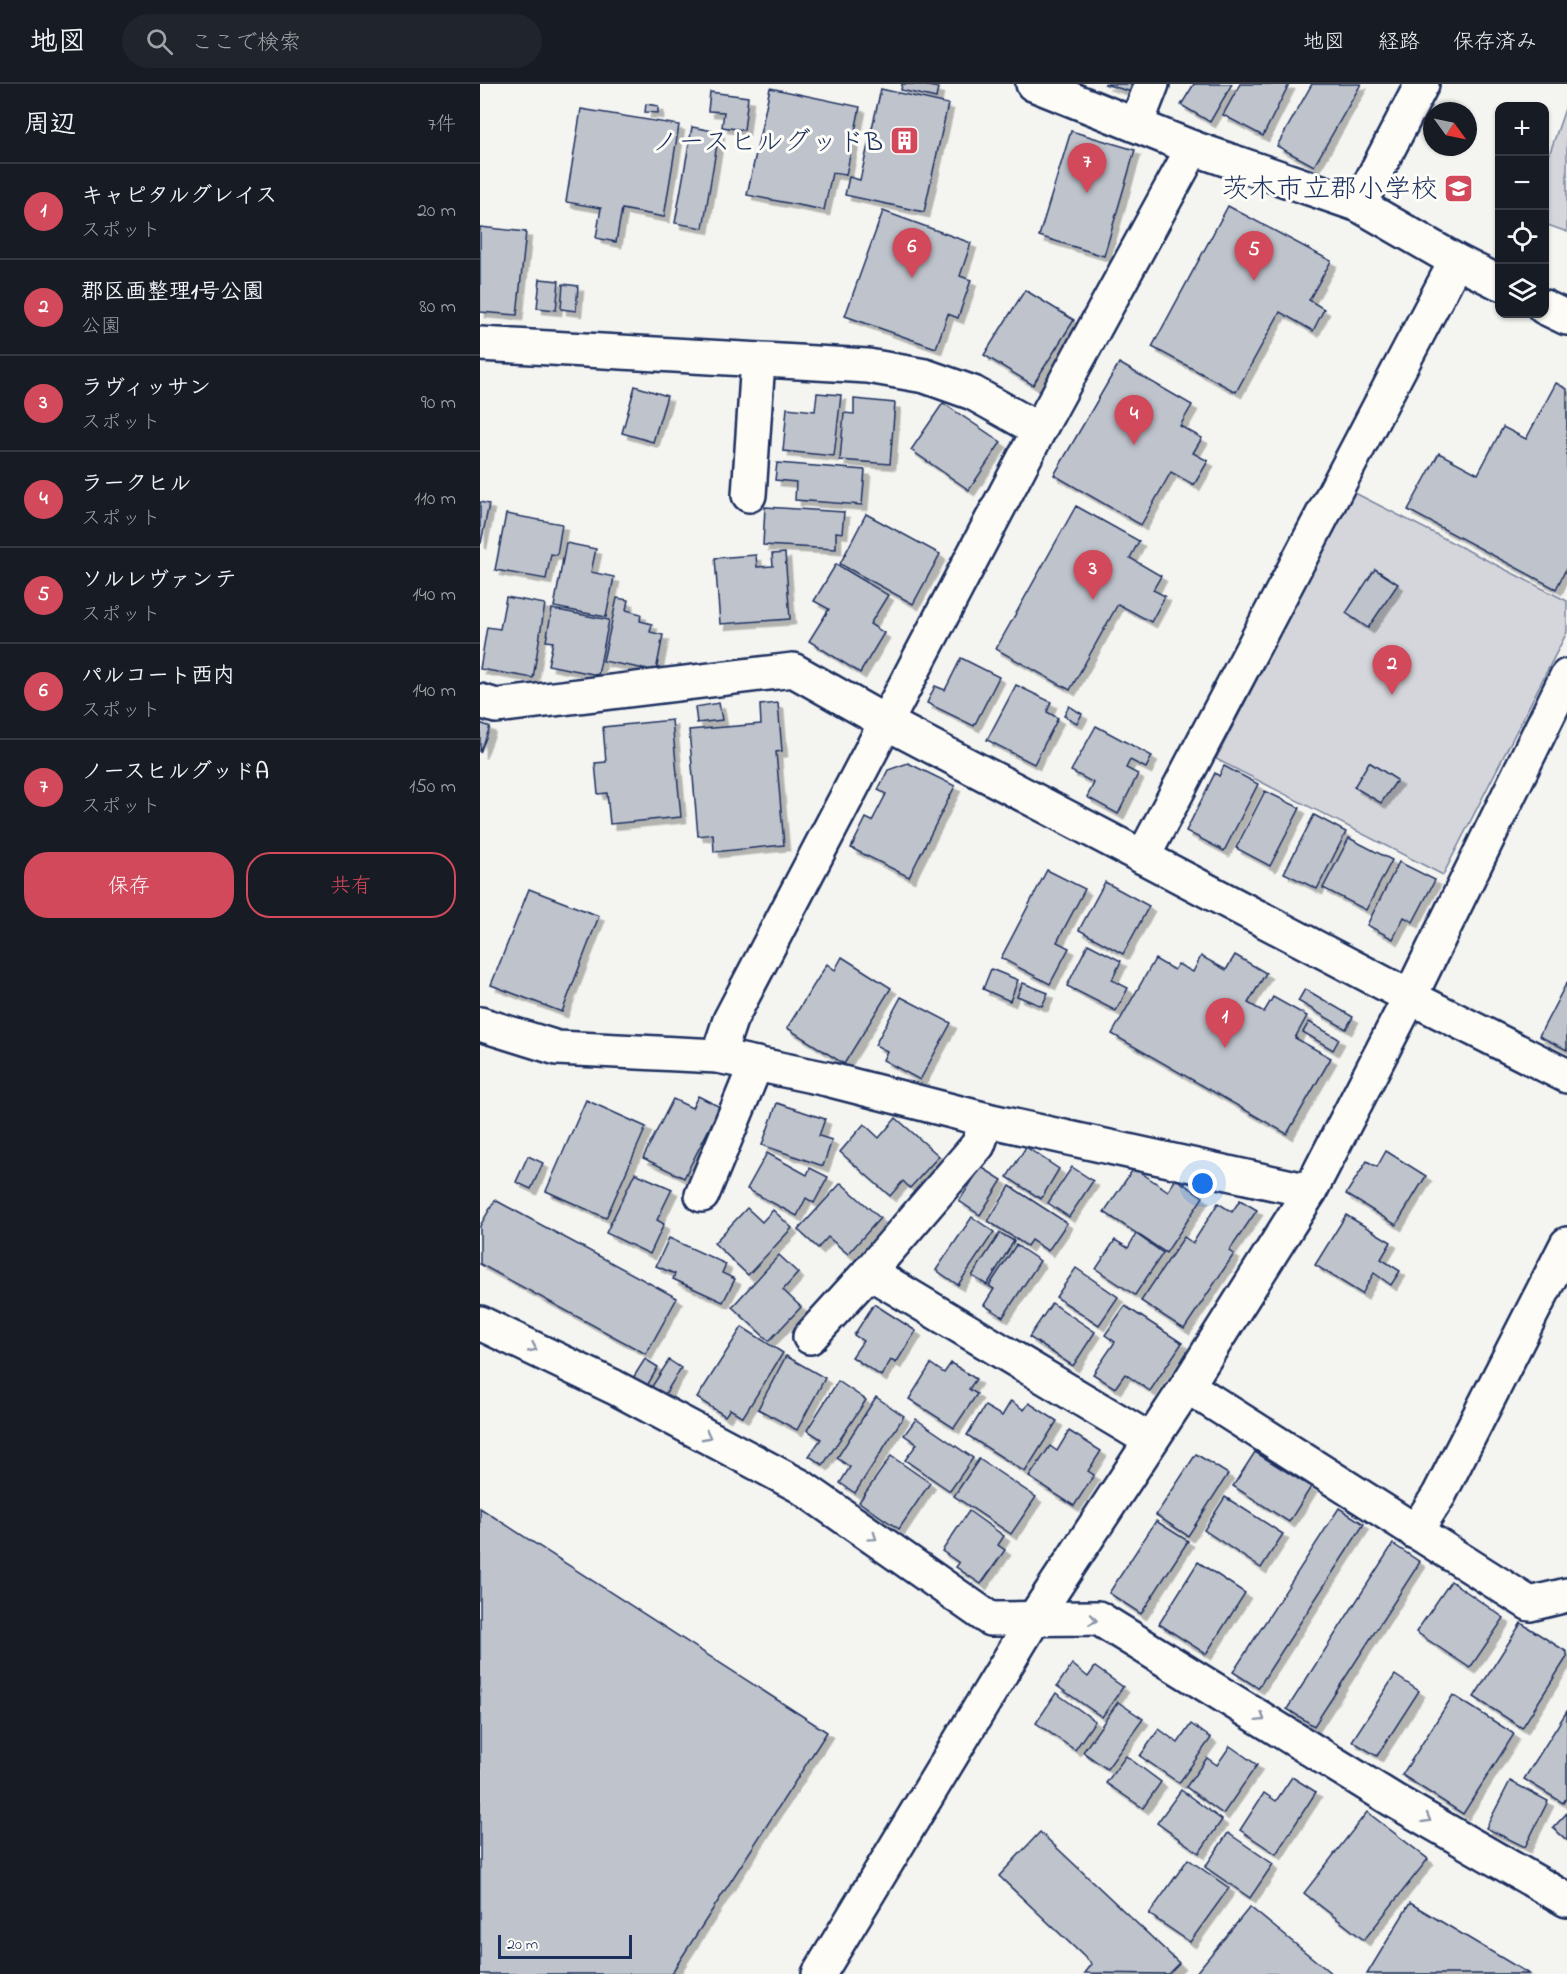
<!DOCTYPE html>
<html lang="ja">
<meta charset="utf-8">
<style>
:root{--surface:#171b24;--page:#20242c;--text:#f1f3f6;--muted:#9ea1a6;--line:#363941;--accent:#d1495b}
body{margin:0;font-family:"Indie Flower","Klee One",sans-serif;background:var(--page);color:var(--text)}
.controls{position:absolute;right:18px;top:18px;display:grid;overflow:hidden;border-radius:12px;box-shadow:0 2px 4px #0004}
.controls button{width:54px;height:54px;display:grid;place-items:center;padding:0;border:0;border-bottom:2px solid var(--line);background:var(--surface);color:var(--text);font:30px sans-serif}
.compass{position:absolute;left:943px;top:18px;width:54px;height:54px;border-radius:50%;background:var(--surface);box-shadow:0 2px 4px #0004;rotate:123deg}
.scale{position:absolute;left:18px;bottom:15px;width:134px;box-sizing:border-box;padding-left:6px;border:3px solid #1b2f5e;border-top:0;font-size:16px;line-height:21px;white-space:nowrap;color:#1b2f5e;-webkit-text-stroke:4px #fdfcf7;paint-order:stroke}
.you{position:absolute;left:723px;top:1100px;width:21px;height:21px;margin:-15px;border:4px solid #fff;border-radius:50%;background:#1a73e8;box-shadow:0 0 0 9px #1a73e833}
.badge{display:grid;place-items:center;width:39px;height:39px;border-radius:50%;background:var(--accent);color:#fff;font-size:20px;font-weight:700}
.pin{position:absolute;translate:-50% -50px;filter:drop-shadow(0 2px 3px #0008)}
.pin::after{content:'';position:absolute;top:32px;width:21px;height:18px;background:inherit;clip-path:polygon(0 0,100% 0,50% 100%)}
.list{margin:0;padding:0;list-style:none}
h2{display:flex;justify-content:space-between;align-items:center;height:78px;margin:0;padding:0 24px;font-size:26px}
h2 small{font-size:20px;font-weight:400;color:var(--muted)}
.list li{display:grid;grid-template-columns:39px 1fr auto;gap:18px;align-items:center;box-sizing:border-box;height:96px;padding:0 24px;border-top:2px solid var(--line)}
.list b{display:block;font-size:22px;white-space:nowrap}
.list p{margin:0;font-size:20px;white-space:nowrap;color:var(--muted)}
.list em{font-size:20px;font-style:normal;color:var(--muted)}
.actions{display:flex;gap:12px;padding:18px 24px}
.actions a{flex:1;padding:14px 0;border:2px solid var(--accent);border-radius:24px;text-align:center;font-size:21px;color:var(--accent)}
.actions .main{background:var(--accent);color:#fff}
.icon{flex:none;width:33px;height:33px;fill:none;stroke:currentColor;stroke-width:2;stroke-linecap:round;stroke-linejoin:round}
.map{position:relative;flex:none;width:1087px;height:1890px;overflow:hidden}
header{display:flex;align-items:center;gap:36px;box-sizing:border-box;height:84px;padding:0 30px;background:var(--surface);border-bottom:2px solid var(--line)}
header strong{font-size:28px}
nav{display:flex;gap:33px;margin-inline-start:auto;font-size:21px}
.search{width:420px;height:54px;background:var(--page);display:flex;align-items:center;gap:15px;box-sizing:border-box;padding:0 21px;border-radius:33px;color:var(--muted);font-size:22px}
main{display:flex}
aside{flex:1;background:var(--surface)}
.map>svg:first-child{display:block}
.green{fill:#d4d6db;stroke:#78829c;stroke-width:1.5}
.building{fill:#bfc3cc;stroke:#1b2f5e;stroke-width:1.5;filter:url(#shadow)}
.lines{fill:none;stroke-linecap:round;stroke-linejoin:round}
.minor-casing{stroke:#1b2f5e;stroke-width:38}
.minor{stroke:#fdfcf7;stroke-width:33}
.oneway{stroke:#8c96aa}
.labels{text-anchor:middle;stroke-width:6;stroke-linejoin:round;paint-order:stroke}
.poi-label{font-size:27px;fill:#1b2f5e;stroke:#fdfcf7;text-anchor:end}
</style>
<header>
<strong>地図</strong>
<div class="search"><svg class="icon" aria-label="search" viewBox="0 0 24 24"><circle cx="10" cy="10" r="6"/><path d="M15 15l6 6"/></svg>ここで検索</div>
<nav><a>地図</a><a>経路</a><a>保存済み</a></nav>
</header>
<main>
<aside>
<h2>周辺<small>7件</small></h2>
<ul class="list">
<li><span class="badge">1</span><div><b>キャピタルグレイス</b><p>スポット</p></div><em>20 m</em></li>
<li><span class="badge">2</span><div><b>郡区画整理1号公園</b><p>公園</p></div><em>80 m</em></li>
<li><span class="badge">3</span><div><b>ラヴィッサン</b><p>スポット</p></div><em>90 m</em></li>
<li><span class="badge">4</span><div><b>ラークヒル</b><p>スポット</p></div><em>110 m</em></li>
<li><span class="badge">5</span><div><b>ソルレヴァンテ</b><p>スポット</p></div><em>140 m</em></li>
<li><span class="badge">6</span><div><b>パルコート西内</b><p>スポット</p></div><em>140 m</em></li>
<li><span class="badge">7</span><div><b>ノースヒルグッドA</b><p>スポット</p></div><em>150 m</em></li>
</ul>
<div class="actions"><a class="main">保存</a><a>共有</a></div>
</aside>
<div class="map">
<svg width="1087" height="1890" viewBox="0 0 1087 1890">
<defs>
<filter id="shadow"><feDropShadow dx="5.5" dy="5.5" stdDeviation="0" flood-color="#0004"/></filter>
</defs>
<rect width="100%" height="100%" fill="#f4f4f1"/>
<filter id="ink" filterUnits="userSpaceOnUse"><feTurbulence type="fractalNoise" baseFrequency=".0167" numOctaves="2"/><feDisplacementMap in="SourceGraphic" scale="12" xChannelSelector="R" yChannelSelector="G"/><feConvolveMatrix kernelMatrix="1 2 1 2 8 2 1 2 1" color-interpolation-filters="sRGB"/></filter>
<g filter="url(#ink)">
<!-- green -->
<g class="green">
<path d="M1087,19V148L1065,140V83Z"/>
<path d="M873,408L1087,517V548L963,791L736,675Z"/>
</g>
<!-- building -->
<g class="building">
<path d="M422,0H439L458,4L456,14L421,6Z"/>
<path d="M624,0H655L652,8Z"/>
<path d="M714,0H752L730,38L701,21Z"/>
<path d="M760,0H809L783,52L743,31Z"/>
<path d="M832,0H881L834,82L797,62Z"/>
<path d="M290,4L380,23L366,91L352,89L344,126L267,111Z"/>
<path d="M401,5L468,20L444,128L365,111L369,93L380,96Z"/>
<path d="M230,8L268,13L264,46L242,43L244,28L228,27Z"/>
<path d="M166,20L178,22V29L165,28Z"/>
<path d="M101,25L199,41L184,133L142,125L136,158L116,154L121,124L86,118Z"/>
<path d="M212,43L239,48L223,144L195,139Z"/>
<path d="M591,47L655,66L624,172L559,152Z"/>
<path d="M748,122L851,177L829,216L844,225L833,247L800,228L756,308L672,263Z"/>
<path d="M403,127L491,159L480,192L491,196L478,234L468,230L456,264L365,232Z"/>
<path d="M0,143L46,148L37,231L0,228Z"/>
<path d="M60,195L79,197L76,226L57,224Z"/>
<path d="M83,200L98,202L96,227L81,225Z"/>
<path d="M545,206L594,236L553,301L504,271Z"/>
<path d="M639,279L712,321L700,342L722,354L713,369L728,377L714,401L691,388L661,441L574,391Z"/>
<path d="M1076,299L1087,305V483L1076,505L928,426L959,369L998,390L1023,343L1046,355Z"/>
<path d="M155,302L187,312L173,358L142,349Z"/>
<path d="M337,309L361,311L354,372L303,367L307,324L335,327Z"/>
<path d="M374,315L415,319L410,380L360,376L364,329L374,330Z"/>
<path d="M463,319L521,358L489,406L431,366Z"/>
<path d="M297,379L385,386L382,421L315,416L316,398L295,396Z"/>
<path d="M0,418L9,420L1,459H0Z"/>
<path d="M596,422L659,457L650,474L681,492L673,506L685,512L671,538L638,520L590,606L516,565Z"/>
<path d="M285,423L364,428L362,449L356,448V465L283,461Z"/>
<path d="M26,430L82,440L77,471L71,470L66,495L15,486Z"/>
<path d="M386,430L460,470L433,520L360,480Z"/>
<path d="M86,459L116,465L111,488L134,493L126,533L74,523Z"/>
<path d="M305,469L310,535L240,540L235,474L276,471L277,483L293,482L292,470Z"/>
<path d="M356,480L408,511L390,540L404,549L380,589L329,557L349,525L334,517Z"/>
<path d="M895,485L918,500L888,544L866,529Z"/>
<path d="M26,513L65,520L53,594L0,585L7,543L20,545Z"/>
<path d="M137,514L148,516L146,526L161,530L160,537L172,540L170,548L183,551L176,587L123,577Z"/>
<path d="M72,525L129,536L118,591L68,581L73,558L66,557Z"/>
<path d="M481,574L519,593L494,642L447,619L455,602L465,606Z"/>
<path d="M536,601L571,618L567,628L578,634L554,680L507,656Z"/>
<path d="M239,619L242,636L217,639L215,623Z"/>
<path d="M298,619L302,667L296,668L304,761L234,768L233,750L218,752L209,646L281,640L280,621Z"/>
<path d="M589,622L602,630L597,639L584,632Z"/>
<path d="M192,636L201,733L130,740L127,709L118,710L115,679L126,678L123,643Z"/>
<path d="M0,639L10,643L0,669Z"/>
<path d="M616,642L672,672L666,684L650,676L646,684L658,690L638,730L607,713L614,699L591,687Z"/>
<path d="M889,678L917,696L901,719L874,703Z"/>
<path d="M428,679L475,702L429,793L371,764L386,734L392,737L406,710L398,706L408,686Z"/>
<path d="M744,682L778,700L744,767L706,747L735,689L739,692Z"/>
<path d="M785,707L820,724L790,782L756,764Z"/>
<path d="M834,731L866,748L837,805L804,789Z"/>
<path d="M869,754L912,776L886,826L843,804Z"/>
<path d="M919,778L955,796L933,838L924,833L913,855L887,841Z"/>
<path d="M567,786L605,805L577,858L589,864L570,900L521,874Z"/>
<path d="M625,798L669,822L643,870L599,846Z"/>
<path d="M49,805L119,832L82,928L11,901Z"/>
<path d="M608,860L641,877L632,896L648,904L636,927L587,902Z"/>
<path d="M755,871L786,889L768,919L784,928L793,913L827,932L815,954L851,974L807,1050L632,950L675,875L694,886L698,880L713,888L721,872L746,886Z"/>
<path d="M362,873L411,904L364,980L307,944L347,880L355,886Z"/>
<path d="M511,885L538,896L530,917L503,905Z"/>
<path d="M1087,898V966L1059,952Z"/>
<path d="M543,899L568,909L562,922L537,912Z"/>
<path d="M825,905L873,933L866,945L818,917Z"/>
<path d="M421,913L471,939L440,996L403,976L407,967L395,961Z"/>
<path d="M829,938L859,955L853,966L823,948Z"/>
<path d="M218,1012L240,1023L204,1094L163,1074L193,1015L212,1024Z"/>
<path d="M106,1016L166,1043L126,1134L66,1107Z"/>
<path d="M297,1019L345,1035L339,1052L352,1056L343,1082L282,1061Z"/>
<path d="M416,1034L459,1072L430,1104L423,1097L410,1112L360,1068L384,1040L399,1054Z"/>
<path d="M546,1063L579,1085L561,1115L527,1093Z"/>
<path d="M906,1067L946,1092L916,1141L866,1110L887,1077L897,1083Z"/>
<path d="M287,1069L327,1091L330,1084L348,1093L334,1119L326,1114L317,1132L267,1105Z"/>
<path d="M48,1072L63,1079L51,1105L36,1098Z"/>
<path d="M501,1083L522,1096L500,1131L479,1117Z"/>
<path d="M592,1083L613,1097L589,1133L568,1119Z"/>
<path d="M654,1084L688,1107L696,1095L723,1113L686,1169L624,1128Z"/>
<path d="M155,1089L192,1105L177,1136L184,1140L170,1170L126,1149Z"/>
<path d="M361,1099L400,1134L368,1170L348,1153L338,1164L318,1146Z"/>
<path d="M530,1102L587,1139L568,1167L551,1156L547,1162L508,1137Z"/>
<path d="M15,1116L197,1214L166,1270L0,1180V1142Z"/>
<path d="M760,1116L777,1126L749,1167L754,1170L704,1245L661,1217L704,1153L713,1159L738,1119L752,1128Z"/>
<path d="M267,1124L282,1138L293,1126L312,1144L268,1191L234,1159Z"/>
<path d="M866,1131L911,1158L901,1175L920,1187L911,1201L894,1189L882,1210L835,1181Z"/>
<path d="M492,1133L514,1148L478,1201L456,1186Z"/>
<path d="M520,1149L534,1157L507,1201L492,1192Z"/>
<path d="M656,1150L683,1169L655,1211L616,1185L635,1156L648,1164Z"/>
<path d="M189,1154L246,1180L242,1189L255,1195L243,1218L193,1195L195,1190L176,1182Z"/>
<path d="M536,1161L560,1177L523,1233L504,1221L514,1205L509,1202Z"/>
<path d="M299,1171L318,1189L303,1206L321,1223L289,1257L252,1223Z"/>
<path d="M596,1184L638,1213L619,1241L576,1213Z"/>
<path d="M572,1219L615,1248L593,1282L549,1253Z"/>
<path d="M394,1220L436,1247L416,1279L411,1276L401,1292L372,1273L383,1257L374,1251Z"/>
<path d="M645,1222L702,1259L670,1307L645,1290L635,1304L613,1290L635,1258L625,1251Z"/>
<path d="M262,1243L303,1269L263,1333L250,1325L245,1332L217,1314Z"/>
<path d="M306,1272L345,1294L317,1346L278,1325Z"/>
<path d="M165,1275L178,1283L167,1302L153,1294Z"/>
<path d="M189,1276L201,1284L184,1312L171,1304Z"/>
<path d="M471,1279L496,1295L489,1305L497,1310L474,1344L429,1315L451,1280L464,1289Z"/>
<path d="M358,1297L386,1316L343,1381L329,1372L341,1355L327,1346Z"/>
<path d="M396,1313L424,1332L375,1409L360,1399L370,1383L357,1374Z"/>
<path d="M531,1317L544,1326L549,1319L577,1337L545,1388L487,1351L505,1322L522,1332Z"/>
<path d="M436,1335L493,1374L470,1407L425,1376L437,1360L424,1351Z"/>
<path d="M589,1347L621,1367L608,1387L614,1391L594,1422L549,1393L570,1362L577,1367Z"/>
<path d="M775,1368L831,1403L809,1438L753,1402Z"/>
<path d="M716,1370L748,1390L708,1452L676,1431Z"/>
<path d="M411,1372L450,1399L419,1445L379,1418Z"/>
<path d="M499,1375L556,1413L531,1450L474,1412Z"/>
<path d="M745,1413L803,1450L781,1484L724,1446Z"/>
<path d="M0,1424L347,1648L191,1890H0Z"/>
<path d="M859,1424L884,1440L778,1604L753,1588Z"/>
<path d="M489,1427L524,1452L518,1461L525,1466L501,1500L476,1483L479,1479L462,1467Z"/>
<path d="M676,1437L708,1457L661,1530L629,1509Z"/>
<path d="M913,1460L940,1478L834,1642L807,1625Z"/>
<path d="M718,1478L765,1509L726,1570L679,1540Z"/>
<path d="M971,1497L1024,1534L990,1584L936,1548Z"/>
<path d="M1041,1539L1087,1568V1573L1042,1644L994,1613Z"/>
<path d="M592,1580L608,1593L615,1583L643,1603L622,1633L577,1602Z"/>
<path d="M915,1591L939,1607L897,1672L872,1657Z"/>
<path d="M576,1609L615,1637L595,1666L556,1639Z"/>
<path d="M973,1611L1034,1650L983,1730L922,1691Z"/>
<path d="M638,1618L663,1635L627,1685L603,1668Z"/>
<path d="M1087,1627V1713L1083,1719L1044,1695Z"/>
<path d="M711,1640L731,1654L699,1699L660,1672L679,1645L698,1659Z"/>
<path d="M750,1662L777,1681L743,1730L706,1703L727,1674L737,1681Z"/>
<path d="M646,1672L681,1698L663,1724L626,1699Z"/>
<path d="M812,1693L836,1708L796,1770L760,1746L784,1709L796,1717Z"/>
<path d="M1030,1697L1068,1717L1045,1763L1006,1744Z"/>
<path d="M701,1706L742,1736L719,1769L677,1739Z"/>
<path d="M887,1728L948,1775L884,1856L824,1809Z"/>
<path d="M1087,1729V1756L1073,1744Z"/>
<path d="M560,1748L699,1879L688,1890L605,1889L612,1880L519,1792Z"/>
<path d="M748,1749L793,1780L770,1814L725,1783Z"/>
<path d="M708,1775L749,1804L710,1858L669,1830Z"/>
<path d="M930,1819L1049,1890H887Z"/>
<path d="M770,1823L852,1890H715Z"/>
</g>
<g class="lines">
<defs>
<g id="minor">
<path d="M553,0L713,64L879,121L976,177L1020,199"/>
<path d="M656,41L672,0"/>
<path d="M879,121L942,0"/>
<path d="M1064,223L1087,234"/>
<path d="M0,260L388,282L445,292L493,309L559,346"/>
<path d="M269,411L278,276"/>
<path d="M0,617L16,622L313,586L407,639L663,773L930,913L1087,992"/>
<path d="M663,773L976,177"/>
<path d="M0,940L77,964L238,972L347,995L507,1036L830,1107"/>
<path d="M238,972L250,936L559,346L713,64"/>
<path d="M222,1111L276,980"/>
<path d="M389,1188L670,1356"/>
<path d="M0,1239L134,1303L320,1402L510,1535L618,1534L913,1716L1087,1816"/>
<path d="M330,1253L389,1188L498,1061L507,1036"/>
<path d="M707,1302L1050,1520L1087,1511"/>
<path d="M935,1448L959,1411L1087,1160"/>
<path d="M339,1890L555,1533L707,1302L830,1107L930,913L1087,592"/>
</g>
</defs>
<!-- minor casing -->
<use href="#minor" class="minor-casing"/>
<!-- minor -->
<use href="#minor" class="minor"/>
</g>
<!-- one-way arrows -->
<defs><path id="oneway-chevron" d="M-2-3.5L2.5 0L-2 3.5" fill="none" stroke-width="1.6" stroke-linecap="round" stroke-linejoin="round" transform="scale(1.5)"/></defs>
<g class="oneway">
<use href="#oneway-chevron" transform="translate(53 1264) rotate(25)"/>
<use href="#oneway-chevron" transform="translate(227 1352) rotate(28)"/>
<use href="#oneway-chevron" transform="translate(393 1453) rotate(35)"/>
<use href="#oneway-chevron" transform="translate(613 1536) rotate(10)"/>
<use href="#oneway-chevron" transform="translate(781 1634) rotate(32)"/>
<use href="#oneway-chevron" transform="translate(947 1735) rotate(30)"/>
</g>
</g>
<!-- icons -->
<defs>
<symbol id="building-square" viewBox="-11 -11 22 22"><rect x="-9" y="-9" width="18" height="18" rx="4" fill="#d1495b" stroke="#fdfcf7"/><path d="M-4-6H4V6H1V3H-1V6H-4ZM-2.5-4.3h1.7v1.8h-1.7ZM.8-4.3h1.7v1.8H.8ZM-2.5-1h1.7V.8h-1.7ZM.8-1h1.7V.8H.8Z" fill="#fff"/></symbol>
<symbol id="school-square" viewBox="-11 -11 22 22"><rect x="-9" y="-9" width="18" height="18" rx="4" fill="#d1495b" stroke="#fdfcf7"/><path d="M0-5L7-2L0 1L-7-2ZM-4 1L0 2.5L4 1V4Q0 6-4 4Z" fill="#fff"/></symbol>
</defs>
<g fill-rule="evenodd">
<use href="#building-square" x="408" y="40" width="33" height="33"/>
<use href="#school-square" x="962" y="88" width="33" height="33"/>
</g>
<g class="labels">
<!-- poi labels -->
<g class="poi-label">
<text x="403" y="66">ノースヒルグッドB</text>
<text x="958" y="113">茨木市立郡小学校</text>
</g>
</g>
</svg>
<div class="controls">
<button>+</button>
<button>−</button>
<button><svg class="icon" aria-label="locate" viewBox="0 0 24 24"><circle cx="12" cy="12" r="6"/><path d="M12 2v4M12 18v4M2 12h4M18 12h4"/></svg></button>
<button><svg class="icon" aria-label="layers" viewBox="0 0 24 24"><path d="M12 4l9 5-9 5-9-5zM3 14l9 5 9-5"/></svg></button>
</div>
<svg class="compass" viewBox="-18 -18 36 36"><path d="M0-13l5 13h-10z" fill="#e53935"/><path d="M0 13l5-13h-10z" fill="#9ea1a6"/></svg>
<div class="scale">20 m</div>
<div class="you"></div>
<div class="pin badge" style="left:745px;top:964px">1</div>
<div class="pin badge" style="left:912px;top:611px">2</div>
<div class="pin badge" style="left:613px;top:516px">3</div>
<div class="pin badge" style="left:654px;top:361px">4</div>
<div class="pin badge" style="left:774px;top:197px">5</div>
<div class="pin badge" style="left:432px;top:194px">6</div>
<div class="pin badge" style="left:607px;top:109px">7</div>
</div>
</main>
